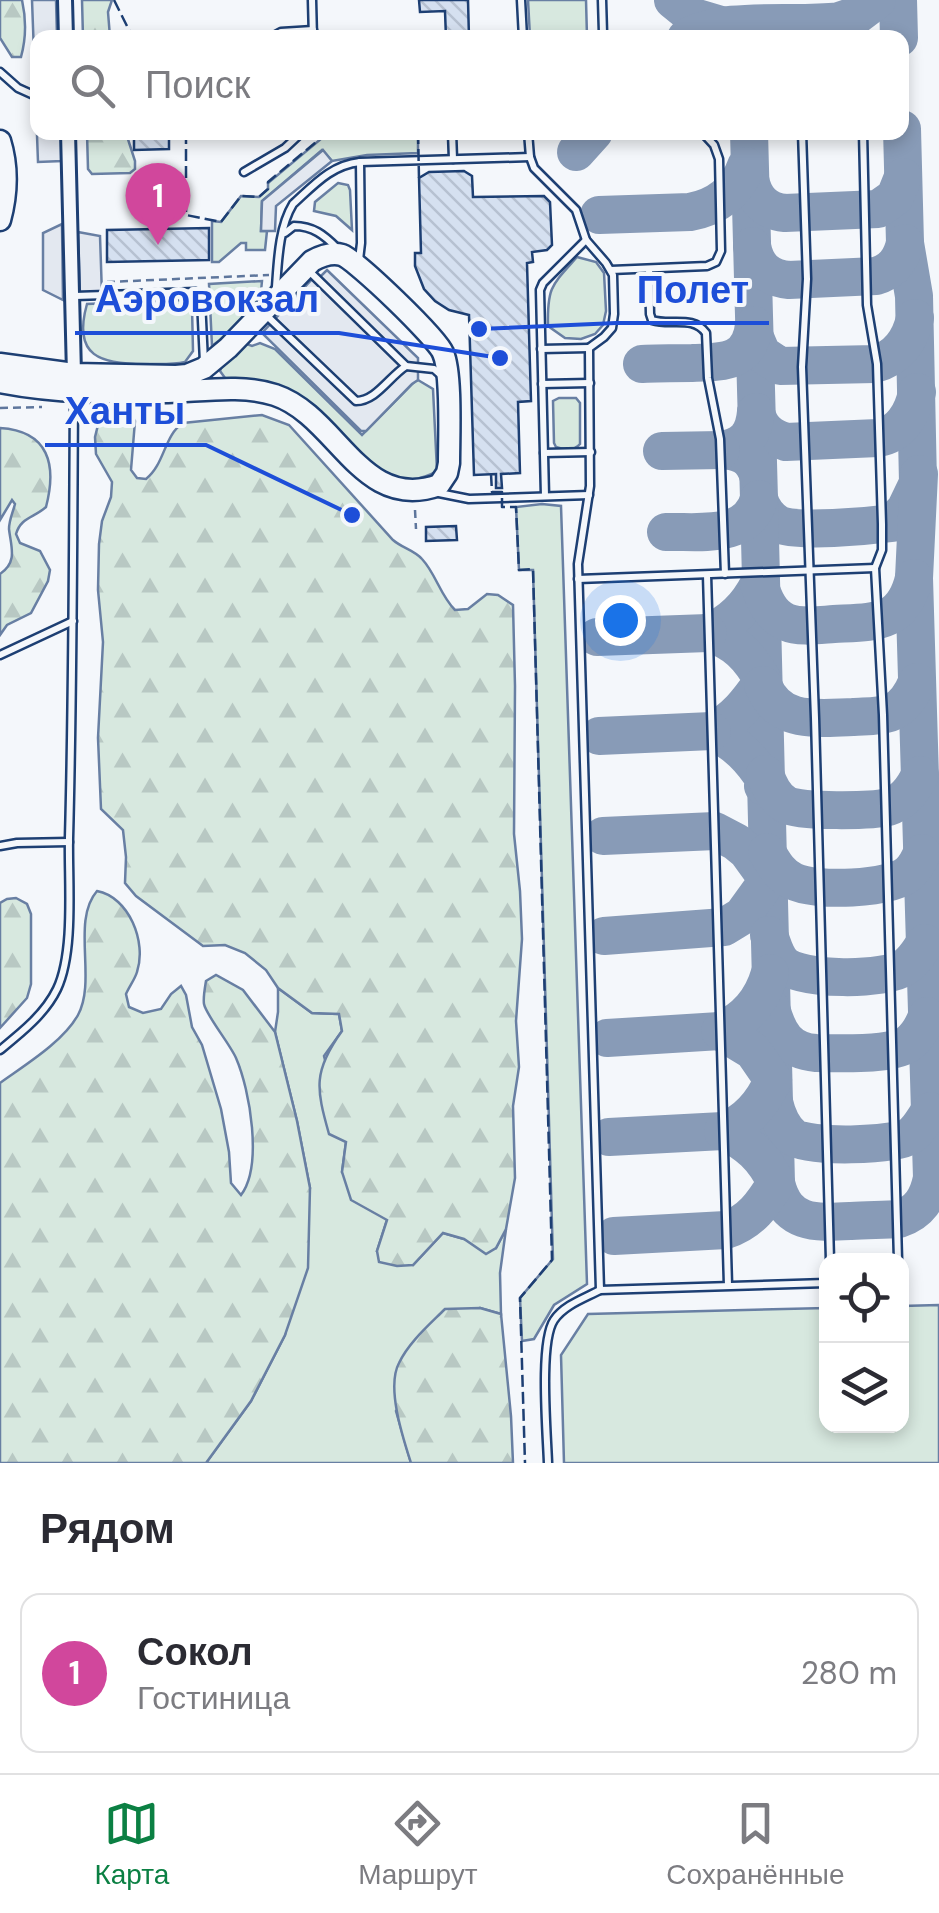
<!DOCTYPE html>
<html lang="ru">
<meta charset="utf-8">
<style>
:root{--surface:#fff;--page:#f2f2f3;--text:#2b2b33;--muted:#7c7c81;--line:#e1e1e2;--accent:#0b8043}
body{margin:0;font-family:"DM Sans",sans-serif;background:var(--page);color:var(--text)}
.controls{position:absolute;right:30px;bottom:30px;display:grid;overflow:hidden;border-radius:20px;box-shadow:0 5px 15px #0003}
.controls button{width:90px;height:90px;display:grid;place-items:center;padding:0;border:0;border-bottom:2px solid var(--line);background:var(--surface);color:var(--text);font:50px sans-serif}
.you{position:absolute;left:620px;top:620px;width:35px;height:35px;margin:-25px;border:8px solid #fff;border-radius:50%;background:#1a73e8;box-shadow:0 0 0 15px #1a73e833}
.badge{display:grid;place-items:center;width:65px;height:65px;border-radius:50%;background:var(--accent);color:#fff;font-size:32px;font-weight:700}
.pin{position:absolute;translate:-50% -82px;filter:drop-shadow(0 2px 5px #0008)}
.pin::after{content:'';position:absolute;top:52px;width:35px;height:30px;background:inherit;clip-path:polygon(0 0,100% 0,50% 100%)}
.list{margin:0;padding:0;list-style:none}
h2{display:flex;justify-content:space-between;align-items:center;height:130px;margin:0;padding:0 40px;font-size:42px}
h2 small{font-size:32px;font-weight:400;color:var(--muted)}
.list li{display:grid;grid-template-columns:65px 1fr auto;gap:30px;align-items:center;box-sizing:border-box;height:160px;margin:0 20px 20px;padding:0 20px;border:2px solid var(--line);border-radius:20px}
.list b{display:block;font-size:38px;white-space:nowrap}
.list p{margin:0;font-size:32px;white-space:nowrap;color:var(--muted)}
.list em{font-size:32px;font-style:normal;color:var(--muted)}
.icon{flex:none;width:55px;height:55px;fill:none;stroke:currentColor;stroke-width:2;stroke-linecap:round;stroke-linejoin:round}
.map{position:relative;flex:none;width:939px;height:1463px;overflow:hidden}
.search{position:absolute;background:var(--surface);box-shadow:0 5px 15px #0003;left:30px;right:30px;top:30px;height:110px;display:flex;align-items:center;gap:25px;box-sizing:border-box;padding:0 35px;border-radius:20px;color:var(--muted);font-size:38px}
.sheet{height:310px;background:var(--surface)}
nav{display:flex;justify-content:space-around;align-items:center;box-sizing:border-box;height:140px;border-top:2px solid var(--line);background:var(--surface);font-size:28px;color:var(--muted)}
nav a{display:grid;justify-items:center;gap:5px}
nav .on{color:var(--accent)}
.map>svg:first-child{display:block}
.green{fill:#d7e8df;stroke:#687fa3;stroke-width:2.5}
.forest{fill:url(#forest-firs);stroke:#687fa3;stroke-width:2.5}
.parking{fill:#e3e8f0;stroke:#687fa3;stroke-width:2.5}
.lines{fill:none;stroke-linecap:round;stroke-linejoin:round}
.taxiway{stroke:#889bb7;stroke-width:38}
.building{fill:url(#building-back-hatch);stroke:#1d3f73;stroke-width:2.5}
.lane-casing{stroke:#1d3f73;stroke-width:11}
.street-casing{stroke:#1d3f73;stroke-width:18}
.primary-casing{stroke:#1d3f73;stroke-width:25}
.path{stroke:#5e769c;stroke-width:2.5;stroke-dasharray:8 5;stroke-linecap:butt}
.lane{stroke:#f4f7fb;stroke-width:6}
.street{stroke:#f4f7fb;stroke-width:12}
.primary{stroke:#f4f7fb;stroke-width:20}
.fence{stroke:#1d3f73;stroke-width:2.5;stroke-dasharray:12 5;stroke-linecap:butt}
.leader{fill:none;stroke:#1d4ed8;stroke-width:4}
.callout-dot{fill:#1d4ed8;stroke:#f4f7fb;stroke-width:4}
.callout-label{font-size:38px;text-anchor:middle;font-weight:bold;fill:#1d4ed8;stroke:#f4f7fb;stroke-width:8;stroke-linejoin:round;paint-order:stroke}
</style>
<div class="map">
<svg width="939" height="1463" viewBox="0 0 939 1463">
<defs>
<pattern id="forest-firs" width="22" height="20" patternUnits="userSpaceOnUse" patternTransform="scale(2.5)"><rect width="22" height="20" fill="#d7e8df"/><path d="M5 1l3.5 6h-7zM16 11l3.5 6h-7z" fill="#b8c8c3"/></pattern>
<pattern id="building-back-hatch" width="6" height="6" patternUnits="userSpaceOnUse" patternTransform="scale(2.5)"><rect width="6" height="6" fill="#d5e0f0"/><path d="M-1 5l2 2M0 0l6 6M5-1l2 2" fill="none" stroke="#b6c1d1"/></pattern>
</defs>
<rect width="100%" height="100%" fill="#f4f7fb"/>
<!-- green -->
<g class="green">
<path d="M528,0H586L587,37H530Z"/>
<path d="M328,133H418V153L367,155L332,161L322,150L262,201L261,231H267L265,250H246V243H241L219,262H212V221L221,222L241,196L259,197L268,189V183Z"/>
<path d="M338,183L348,185L350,190L352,230L336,216L314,211L315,202Z"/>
<path d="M577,257L596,262L604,273L606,311L603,325L595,334L581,339L565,338L548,326C547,287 552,285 577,257Z"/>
<path d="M262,281C261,312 235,328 212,346L209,284Z"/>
<path d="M183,300L188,302L192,307L193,351L185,362C172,365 158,364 145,364C101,364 72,357 87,304Z"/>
<path d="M244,343L252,346L260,343L275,349L362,435L415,381L418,380L433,389L437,471C420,481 403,481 384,478L304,402L225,378L220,371L222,365Z"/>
<path d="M559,398H576L580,403V444C574,451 564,450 556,447L554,443L553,401Z"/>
<path d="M542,504L561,506L587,1284L554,1305L534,1339L522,1341L520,1298L553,1259L533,570H519L516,507Z"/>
<path d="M278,988L312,1013L339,1014L342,1031L324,1056L346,1142L342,1172L387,1220L377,1251L413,1265L443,1233L496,1248L506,1229L500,1273L501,1314L480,1308L396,1411L411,1463H206L251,1401L285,1335L310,1188L297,1121L275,1032L278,1012Z"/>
<path d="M939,1305V1463H564L561,1355L588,1314L826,1308V1426H902V1306Z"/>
</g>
<!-- forest -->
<g class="forest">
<path d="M0,0H22C26,18 26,39 21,57H12L0,38Z"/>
<path d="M82,0H112L108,12L110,37H83Z"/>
<path d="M87,133H126L135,161V169L130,173L92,174L88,169Z"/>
<path d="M121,410L131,414L135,421L131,470L137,478L146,479C165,464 164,435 183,423L262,415L289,425L393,540C402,548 414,550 422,559C436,574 440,595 455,610L468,609L487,594L498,595L513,605L515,686L514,834L520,891L522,939L516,1021L519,1067L513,1106L515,1178L506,1229L496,1248L486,1254L464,1239L443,1233L413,1265L397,1266L379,1262L377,1251L387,1220L351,1200L342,1172L346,1142L329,1134C316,1088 313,1071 342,1031L339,1014L312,1013L278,988L266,970L245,953L225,945L203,946L136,896L125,883L126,857L123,830L101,809L98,738L103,642L98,590L99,544L102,521L111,497L112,482L96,454L95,437L99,421L108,412Z"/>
<path d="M0,428C49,431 57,465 46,507C34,518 21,517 16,534L20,543L40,551L50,570L48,581L31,613L7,625L0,635V574C18,562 11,547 9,529C9,520 13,512 15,504L12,500L0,520Z"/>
<path d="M97,891C129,897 147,942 137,972C135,979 129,987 126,994L129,1007L143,1013L161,1009L171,994L181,986L186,995L192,1027L202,1045L221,1109L229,1152L231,1183L241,1195C263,1166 250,1090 236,1058C230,1044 206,1015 204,1004C203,998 205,987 206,981L216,975L243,990L275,1032L297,1121L310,1188L308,1268L285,1335L251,1401L206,1463H0V1083C25,1065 63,1042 78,1015C97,980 71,921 97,891Z"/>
<path d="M16,898L27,904L31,914V984L27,998L0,1028V903L7,899Z"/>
<path d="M480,1308L501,1314L511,1416L513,1463H411C403,1438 386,1387 399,1363C409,1342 429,1325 445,1309Z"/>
</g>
<!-- parking -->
<g class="parking">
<path d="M32,0H56L57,37L38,38V132L61,133L62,161L38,162Z"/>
<path d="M323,150L332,161L276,206L275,231H261L262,201Z"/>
<path d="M62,224L63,300L43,290V233Z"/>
<path d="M78,232L100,236L102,295L80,296Z"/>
<path d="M327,270L418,358V380L412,384L366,431H361L262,333L315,276H321Z"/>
</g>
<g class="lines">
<!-- taxiway -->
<g class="taxiway">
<path d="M673,0L694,17L724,26"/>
<path d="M898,0L899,38"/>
<path d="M686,38C724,15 794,27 839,21L857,15L877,0"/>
<path d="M749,132L759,499C762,509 768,518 778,524C797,533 869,526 892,523L905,510L918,483L914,296L905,243L902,129"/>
<path d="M576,152L594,132"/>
<path d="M750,179C754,199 765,211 785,213L878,209L895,197L903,177"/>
<path d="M599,215L690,212C717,207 737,192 746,166"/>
<path d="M752,246C756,267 768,278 789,280L876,276C893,271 901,260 905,243"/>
<path d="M754,335L762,354L780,366L875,364C897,358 910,341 915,318"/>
<path d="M642,364C658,363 675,363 692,363C723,362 750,363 754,325"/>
<path d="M756,412C760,429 770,437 786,442L878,438C901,434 913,413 917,392"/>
<path d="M756,412C754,435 744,447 721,450C739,451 752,456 758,475"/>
<path d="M662,451L721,450"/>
<path d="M759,499L776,1183C786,1225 815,1223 851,1221C867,1220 884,1220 899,1219C920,1212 928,1198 932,1178L914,578L919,474"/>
<path d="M666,532C699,531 748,540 759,499"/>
<path d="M759,584C747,607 732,622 708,633C735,641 750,657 763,681C748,702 736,719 712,731C737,744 751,758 766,782L763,786"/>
<path d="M759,584C764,599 770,615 786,622C800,628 819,625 834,624C874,622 903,625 914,578"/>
<path d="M597,637L708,633"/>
<path d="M763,685C779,725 817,718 853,717C865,716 881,717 892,712C905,706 912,694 917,682"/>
<path d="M599,736L712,731"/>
<path d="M765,774C769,786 775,799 787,805C799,812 874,811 888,807C904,802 913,790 920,775"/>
<path d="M603,836L715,831L736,842L747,851L768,880L742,916L724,927L604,936"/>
<path d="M767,852C774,864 780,875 793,881C814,892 891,890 909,873C915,868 919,860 922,853"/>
<path d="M769,935C773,945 775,956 783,964C800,981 886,981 905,967C914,961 919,952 925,943"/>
<path d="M771,1008C778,1034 788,1051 816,1053C840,1053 889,1056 908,1044C917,1037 923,1027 927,1016"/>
<path d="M607,1038L720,1031"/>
<path d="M774,1102C777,1115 782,1128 793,1137C808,1148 894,1146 910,1136C919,1130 924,1119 930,1111"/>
<path d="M609,1137L723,1131"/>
<path d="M614,1236L726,1230C751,1222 763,1204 776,1183C764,1157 748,1143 723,1131C747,1122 763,1103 773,1080L753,1051L720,1031C746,1019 762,1001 770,973"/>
</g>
</g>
<!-- building -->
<g class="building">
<path d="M419,0H468L469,38H446L445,11L420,12Z"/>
<path d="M134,132H169V149L134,150Z"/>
<path d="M464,171L472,176L473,197L544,196L550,202L552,245L547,250L532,252L533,262L527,263L531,401L518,402L520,473L501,474L502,488H496V474L474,475L469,315L449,310L435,301L424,289L415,266V253H421L419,178L429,172Z"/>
<path d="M209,228V260L107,262V230Z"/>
<path d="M456,526L457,540L426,541V527Z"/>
</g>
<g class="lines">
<defs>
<g id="lane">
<path d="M312,0L313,38"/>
<path d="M521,0L523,38"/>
<path d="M602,0L603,33L606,38"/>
<path d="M270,38L281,32L313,30"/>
<path d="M0,72L18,88L38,97"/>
<path d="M452,132L453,159"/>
<path d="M528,132L530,157L534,168L576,210L586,240L606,263L613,275L614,314L612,328L604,337L589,348L590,486L578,564L600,1290L826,1283"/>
<path d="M802,132L807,279L802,367L815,718L830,1260"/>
<path d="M863,132L867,305L877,364L882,524V550L875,568L883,715L898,1260"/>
<path d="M244,172L285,148L302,132"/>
<path d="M285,233L294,226C313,226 324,235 337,248"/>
<path d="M359,260L361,243L360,162"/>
<path d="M649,269L650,314L652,320C671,326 693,315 706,333L708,378L720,439L725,574"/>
<path d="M308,270L406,366L434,369L443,377"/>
<path d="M611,270L707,266L716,262L721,251L719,159L714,145L702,132"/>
<path d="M276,287C278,260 279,227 293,204C314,185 331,165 360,162L530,157"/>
<path d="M75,296L196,292L201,300L204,362"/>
<path d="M265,314L356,401C376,401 389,377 406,366"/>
<path d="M541,349L589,348"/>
<path d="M542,384L590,383"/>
<path d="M544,453L591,452"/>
<path d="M439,493L469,499L589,495"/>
<path d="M545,496L540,290L543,283L586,240"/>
<path d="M707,575L728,1285"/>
<path d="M578,579L875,568"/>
<path d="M0,655L73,621"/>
<path d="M0,846L17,843L69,842"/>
<path d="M0,1050C21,1033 45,1014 57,989C75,951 68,880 69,838C73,690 73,543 74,396"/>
<path d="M548,1463C547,1433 539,1342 554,1320C564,1305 585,1298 600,1290"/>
</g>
<g id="street">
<path d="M65,0L66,38"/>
<path d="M68,132L74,374"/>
</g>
<g id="primary">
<path d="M0,141C8,167 7,194 0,220"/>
<path d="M0,364L74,374L176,376L187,375L204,368L228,348L312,261C321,256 331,252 342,255C356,260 437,338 443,353C452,373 449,437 449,463L447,473L439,485C361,513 338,416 275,395C242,384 202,391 168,392C111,393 56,393 0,382"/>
</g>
</defs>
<!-- lane casing -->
<use href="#lane" class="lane-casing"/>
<!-- street casing -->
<use href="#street" class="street-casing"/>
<!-- primary casing -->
<use href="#primary" class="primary-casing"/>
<!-- path -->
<g class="path">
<path d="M107,282L269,275"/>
<path d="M0,408L42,407"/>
<path d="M415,510L416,529"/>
</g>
<!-- lane -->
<use href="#lane" class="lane"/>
<!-- street -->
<use href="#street" class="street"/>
<!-- primary -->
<use href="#primary" class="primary"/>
<!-- fence -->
<g class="fence">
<path d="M114,0L132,36L195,35L196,38"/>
<path d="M186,132V215L221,222L241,196L259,197L268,189V182L328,132"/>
<path d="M418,132L419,178"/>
<path d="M491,474L492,492H502V507H516L519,570L533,569L552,1260L520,1298L525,1463"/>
</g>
</g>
<!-- callouts -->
<path class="leader" d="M479 329L616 323H769M500 358L339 333H75M352 515L206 445H45"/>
<g class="callout-dot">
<circle cx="479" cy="329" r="10"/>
<circle cx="500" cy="358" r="10"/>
<circle cx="352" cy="515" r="10"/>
</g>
<g class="callout-label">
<text x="693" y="303">Полет</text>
<text x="207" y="312">Аэровокзал</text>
<text x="125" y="424">Ханты</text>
</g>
</svg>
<div class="controls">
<button><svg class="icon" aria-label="locate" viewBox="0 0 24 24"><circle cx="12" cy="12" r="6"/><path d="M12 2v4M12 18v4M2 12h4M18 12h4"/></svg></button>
<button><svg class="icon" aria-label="layers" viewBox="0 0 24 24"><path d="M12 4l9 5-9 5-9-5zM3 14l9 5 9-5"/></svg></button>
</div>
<div class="you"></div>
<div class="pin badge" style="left:158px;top:245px;background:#d1479c">1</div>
<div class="search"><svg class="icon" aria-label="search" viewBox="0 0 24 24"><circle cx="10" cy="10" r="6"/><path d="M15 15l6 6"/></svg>Поиск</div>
</div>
<section class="sheet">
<h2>Рядом<small></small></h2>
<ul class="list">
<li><span class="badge" style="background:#d1479c">1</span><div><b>Сокол</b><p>Гостиница</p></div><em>280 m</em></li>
</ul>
</section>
<nav>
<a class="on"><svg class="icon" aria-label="map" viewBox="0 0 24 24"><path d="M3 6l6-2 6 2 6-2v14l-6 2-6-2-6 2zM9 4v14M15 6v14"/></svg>Карта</a>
<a><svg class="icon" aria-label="directions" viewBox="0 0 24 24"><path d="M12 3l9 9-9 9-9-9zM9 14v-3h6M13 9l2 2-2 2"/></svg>Маршрут</a>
<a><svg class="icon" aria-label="saved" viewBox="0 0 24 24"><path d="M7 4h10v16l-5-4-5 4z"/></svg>Сохранённые</a>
</nav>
